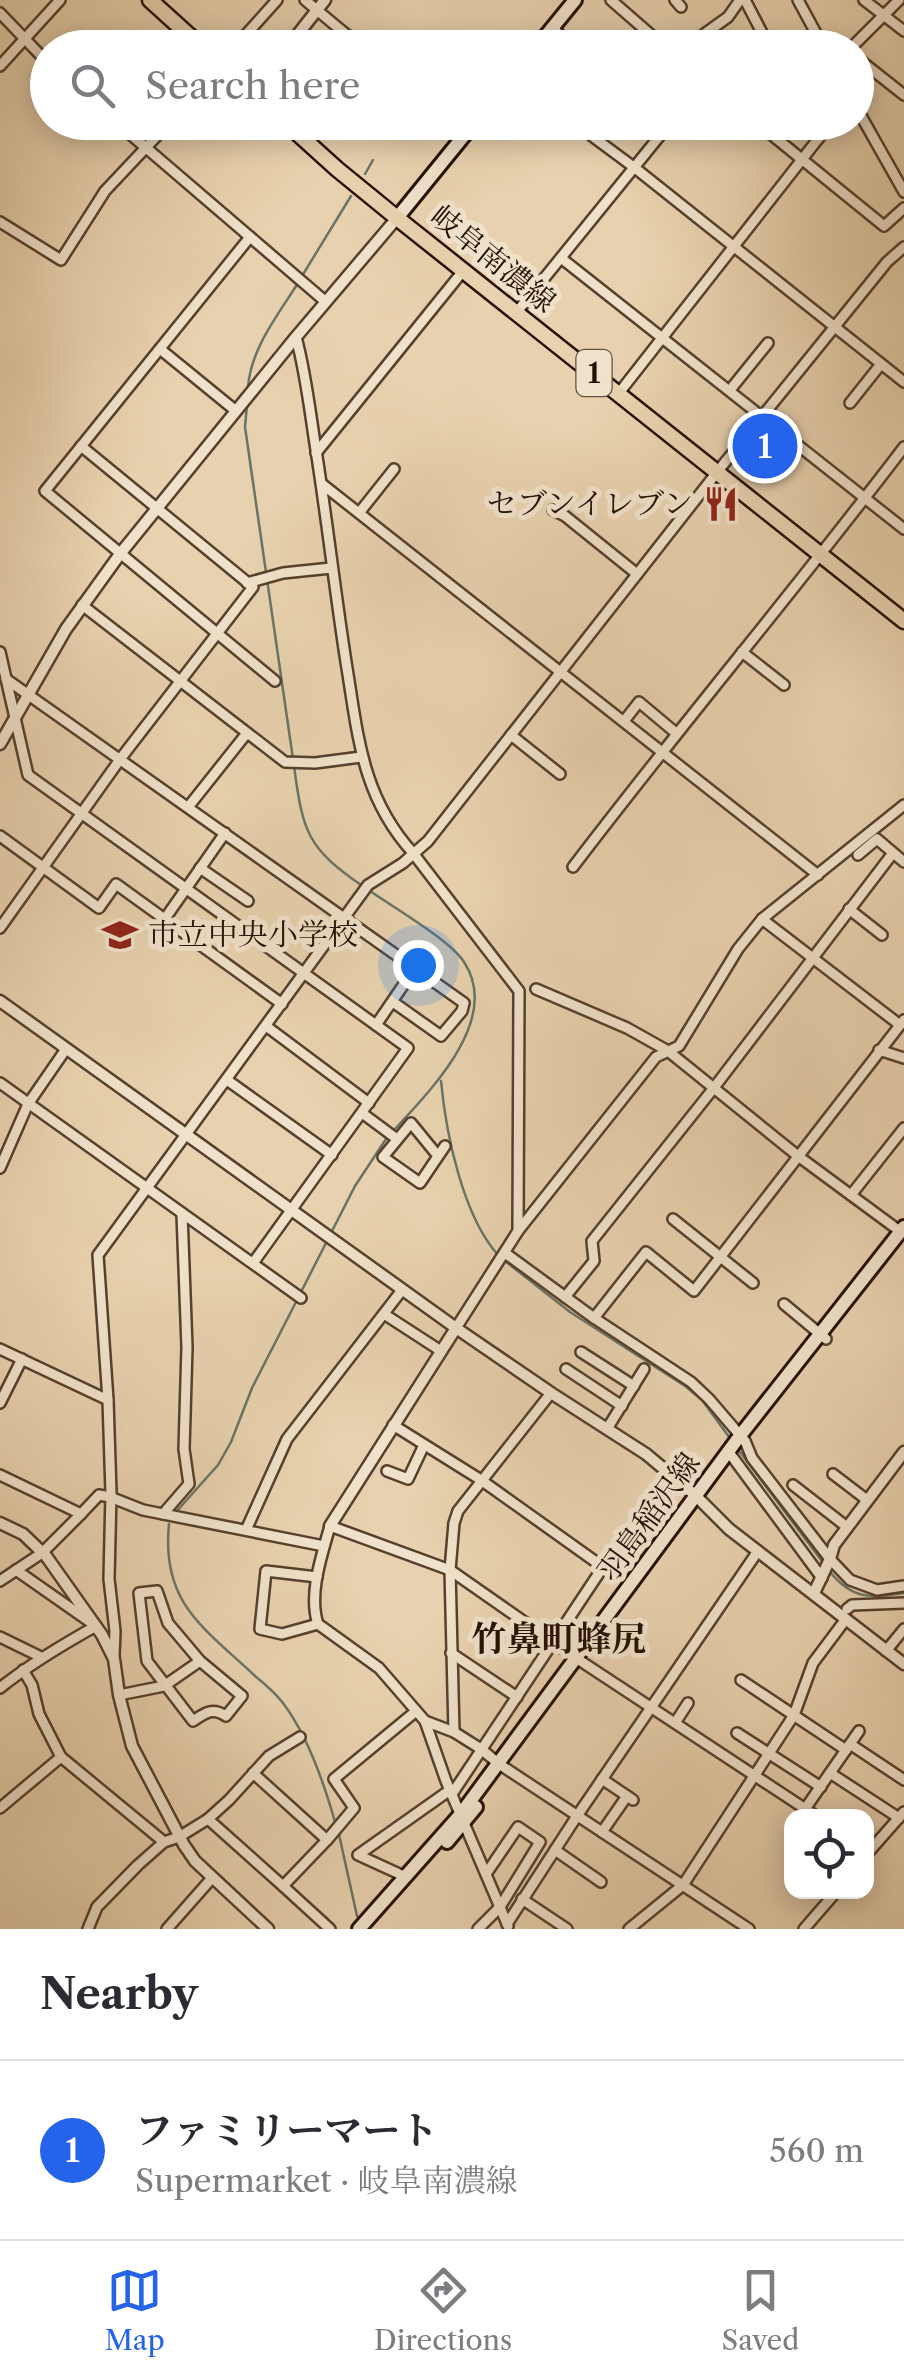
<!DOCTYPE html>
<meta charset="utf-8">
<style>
:root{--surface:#fff;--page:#f2f2f3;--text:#2b2b33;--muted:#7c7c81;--line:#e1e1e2;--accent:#2563eb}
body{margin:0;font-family:"Libre Caslon Text","Noto Serif JP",serif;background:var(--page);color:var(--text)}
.controls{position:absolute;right:30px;bottom:30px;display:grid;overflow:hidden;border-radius:20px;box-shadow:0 5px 25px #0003}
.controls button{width:90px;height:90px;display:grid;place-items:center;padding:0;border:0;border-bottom:2px solid var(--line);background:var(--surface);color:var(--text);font:50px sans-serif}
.you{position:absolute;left:418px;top:965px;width:35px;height:35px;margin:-25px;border:8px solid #fff;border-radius:50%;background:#1a73e8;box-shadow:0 0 0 15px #1a73e833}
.badge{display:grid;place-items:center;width:65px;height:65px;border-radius:50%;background:var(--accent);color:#fff;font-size:32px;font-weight:700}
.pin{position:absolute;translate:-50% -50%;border:5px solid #fff;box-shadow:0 2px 10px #0006}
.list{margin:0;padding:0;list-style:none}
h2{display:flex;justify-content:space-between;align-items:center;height:130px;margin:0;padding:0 40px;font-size:42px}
h2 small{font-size:32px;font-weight:400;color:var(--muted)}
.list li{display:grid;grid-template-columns:65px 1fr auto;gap:30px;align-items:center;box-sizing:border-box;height:180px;padding:0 40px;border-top:2px solid var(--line)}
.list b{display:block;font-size:38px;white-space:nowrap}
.list p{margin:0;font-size:32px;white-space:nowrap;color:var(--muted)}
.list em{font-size:32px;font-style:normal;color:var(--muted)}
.icon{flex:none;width:55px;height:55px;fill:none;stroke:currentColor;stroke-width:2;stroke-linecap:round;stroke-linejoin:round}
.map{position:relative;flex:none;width:904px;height:1929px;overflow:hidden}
.search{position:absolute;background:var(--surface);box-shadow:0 5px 25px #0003;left:30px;right:30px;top:30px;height:110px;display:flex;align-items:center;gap:25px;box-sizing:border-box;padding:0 35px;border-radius:55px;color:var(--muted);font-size:38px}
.sheet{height:310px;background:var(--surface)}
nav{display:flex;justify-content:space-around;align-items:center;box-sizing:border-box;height:140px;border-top:2px solid var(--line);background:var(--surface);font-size:28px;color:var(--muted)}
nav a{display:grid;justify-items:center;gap:5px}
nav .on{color:var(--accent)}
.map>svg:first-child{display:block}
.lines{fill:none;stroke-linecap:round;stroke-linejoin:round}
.stream{stroke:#697469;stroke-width:2.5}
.minor-casing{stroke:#56402d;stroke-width:14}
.tertiary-casing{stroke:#56402d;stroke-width:15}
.secondary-casing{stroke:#251002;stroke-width:18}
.primary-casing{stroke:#251002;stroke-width:19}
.minor{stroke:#f0e1ca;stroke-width:9}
.tertiary{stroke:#f0e1ca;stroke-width:10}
.secondary{stroke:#f0e1ca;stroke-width:12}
.primary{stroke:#e8d1ae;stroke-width:14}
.labels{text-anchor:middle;stroke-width:10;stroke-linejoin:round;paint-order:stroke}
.shield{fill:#f0e1ca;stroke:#624f3e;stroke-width:2.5}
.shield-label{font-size:28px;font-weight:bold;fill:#251002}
.street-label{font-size:30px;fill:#251002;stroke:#f0e1ca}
.poi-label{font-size:30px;fill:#251002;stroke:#f0e1ca;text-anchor:end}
.quarter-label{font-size:35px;font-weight:bold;fill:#251002;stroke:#f0e1ca}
</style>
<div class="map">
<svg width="904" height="1929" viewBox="0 0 904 1929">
<rect width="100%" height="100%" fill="#e8d1ae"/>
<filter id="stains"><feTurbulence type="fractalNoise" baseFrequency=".002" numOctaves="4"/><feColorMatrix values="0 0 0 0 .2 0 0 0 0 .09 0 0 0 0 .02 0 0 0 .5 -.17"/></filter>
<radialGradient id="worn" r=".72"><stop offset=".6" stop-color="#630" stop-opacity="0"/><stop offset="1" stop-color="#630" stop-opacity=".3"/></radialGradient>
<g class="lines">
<!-- stream -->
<g class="stream">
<path d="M365,174L373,160"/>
<path d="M302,276L351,196"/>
<path d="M248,387C251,348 278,315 298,283"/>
<path d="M247,405L245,427L293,759"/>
<path d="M294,766C303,833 307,848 364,887"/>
<path d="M370,891C393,907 451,941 464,962C502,1019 430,1091 394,1130"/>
<path d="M441,1081C446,1134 463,1217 499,1256"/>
<path d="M332,1231L355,1186L386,1139"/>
<path d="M505,1261L570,1312L685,1386L702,1400L732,1441"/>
<path d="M301,1292L326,1243"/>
<path d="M737,1448L825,1565"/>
<path d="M176,1512L218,1465L231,1442L252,1388L297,1300"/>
<path d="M169,1524C161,1603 203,1627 255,1676C265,1684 275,1693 283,1703C307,1735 324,1783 335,1822"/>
<path d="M830,1572C853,1600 870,1598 904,1593"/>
<path d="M338,1830L357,1916"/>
</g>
<defs>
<g id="minor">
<path d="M305,0L342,31L327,48"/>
<path d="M611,0L666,48"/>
<path d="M675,0L681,7"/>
<path d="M745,0L770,48"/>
<path d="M798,0L824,48"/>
<path d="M864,0L904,31"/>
<path d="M0,13L48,63"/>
<path d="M552,28L576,48"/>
<path d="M342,31L364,48"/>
<path d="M234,48L277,0"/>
<path d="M695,48L703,35L728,17L740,0"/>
<path d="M851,48L899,0"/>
<path d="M856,57L904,95"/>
<path d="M0,66L60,0"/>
<path d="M856,107L904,192"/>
<path d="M116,122L326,302"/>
<path d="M573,122L635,168L904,382"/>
<path d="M756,122L884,226L904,208"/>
<path d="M818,139L832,122"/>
<path d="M0,222L61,260L105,191L170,122"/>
<path d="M250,237L45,491L275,681"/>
<path d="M561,258L904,529"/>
<path d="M516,313L671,122"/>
<path d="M296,337C306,374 310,412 316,450C327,520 335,591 346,662C358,734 361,796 413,853L519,991L518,1231"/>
<path d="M160,349L236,411"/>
<path d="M730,390L768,343"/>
<path d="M619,393L818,139L809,122"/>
<path d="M850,403L881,364"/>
<path d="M316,453L463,271"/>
<path d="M322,484L818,875"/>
<path d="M553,510L565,516L637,574"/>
<path d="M359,513L394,469"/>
<path d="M247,583L283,573L331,568"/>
<path d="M82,605L285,762L315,763L361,757"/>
<path d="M0,652L28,775L408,1048L253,1263"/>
<path d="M742,652L784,685"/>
<path d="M6,679L464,1003L462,1011L441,1036L393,1002"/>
<path d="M624,721L639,702L676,733"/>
<path d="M511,735L560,774"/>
<path d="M189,806L247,733"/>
<path d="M0,836L99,908L116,884L282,1004"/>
<path d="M858,855L877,839L904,862"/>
<path d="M573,867C681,725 796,589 904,447"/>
<path d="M200,868L248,901"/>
<path d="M849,909L882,935"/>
<path d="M762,919L900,1025"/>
<path d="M164,920L225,833"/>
<path d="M0,928L121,758L253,587L81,446"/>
<path d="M536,989L627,1028L668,1051L798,1156L901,1232"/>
<path d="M376,1025L415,968"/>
<path d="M266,1026L369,1103"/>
<path d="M879,1050L904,1058"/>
<path d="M227,1080L332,1155"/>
<path d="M0,1083L301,1298"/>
<path d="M362,1113L397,1139"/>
<path d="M438,1156L411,1123L383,1157L420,1183L445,1146"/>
<path d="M0,1168L28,1104L66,1049"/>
<path d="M851,1195L904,1128"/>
<path d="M673,1219L753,1283"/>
<path d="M505,1253L594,1318L691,1382L709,1399L745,1441L752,1458L830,1559L850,1580L877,1590L904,1586"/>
<path d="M565,1297L594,1261L592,1241L713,1089L893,853"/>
<path d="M784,1304L826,1339"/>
<path d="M384,1314L441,1351"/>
<path d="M594,1318L646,1252L694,1291L904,1020"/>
<path d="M456,1328L518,1231L656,1057L679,1046L738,949L762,919L904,805"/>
<path d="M0,1349L108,1400"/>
<path d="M581,1352L634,1386"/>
<path d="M566,1369L622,1406"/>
<path d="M0,1403L22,1359"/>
<path d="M393,1425L481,1480L603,1567L452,1794"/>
<path d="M607,1429L644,1369"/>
<path d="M728,1451L822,1578"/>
<path d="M387,1471L408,1479L424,1445"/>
<path d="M833,1474L867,1500"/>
<path d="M0,1475L81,1514L99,1495L110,1497L143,1510L324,1546"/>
<path d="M793,1485L847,1527"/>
<path d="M163,1514L189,1484L184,1449L187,1347L182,1214"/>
<path d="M246,1530L287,1439L402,1290"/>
<path d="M317,1577L266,1571L260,1629L282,1634L318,1624"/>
<path d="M0,1581L42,1553L81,1514"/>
<path d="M847,1609L852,1605L904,1603"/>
<path d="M0,1637L41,1657"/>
<path d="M886,1651L904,1629"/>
<path d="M451,1653L517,1697"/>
<path d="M114,1656L115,1631L109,1579L111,1493L108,1400L98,1255L368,885L403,863L428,841L718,471L887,262L904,247"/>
<path d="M23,1670L32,1685L39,1714L61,1757L164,1842"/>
<path d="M741,1680L846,1750"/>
<path d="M0,1688C30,1664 62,1645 96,1626L16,1570"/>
<path d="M119,1695L164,1686L200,1661L242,1696L226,1716C212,1707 205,1713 193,1721L147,1661L139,1593L157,1591L168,1623L200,1661"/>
<path d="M425,1721L446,1781L508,1926"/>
<path d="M675,1723L688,1703"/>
<path d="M454,1732L450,1570L454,1523L458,1511L551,1393"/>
<path d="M737,1733L821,1787"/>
<path d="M850,1744L904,1780"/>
<path d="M253,1773L327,1840L283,1886L330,1929"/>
<path d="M830,1773L899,1818"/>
<path d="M602,1779L633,1800"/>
<path d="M0,1808L61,1757"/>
<path d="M805,1809L859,1731"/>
<path d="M208,1819L283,1886"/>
<path d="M602,1832L627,1796"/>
<path d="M327,1840L354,1808L334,1779L415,1712"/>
<path d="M555,1850L601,1882"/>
<path d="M866,1855L904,1812"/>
<path d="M406,1877L358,1855L450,1790"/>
<path d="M522,1899L567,1929"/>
<path d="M507,1924L577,1816L758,1551"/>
<path d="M88,1929L97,1907L138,1865L164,1842L179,1837L208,1819L229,1800L269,1756L300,1737"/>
<path d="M167,1929L212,1878"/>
<path d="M478,1929L500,1907L540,1842L518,1827L486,1874"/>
<path d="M629,1929L683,1885L794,1715L813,1663L846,1619"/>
<path d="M749,1929L499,1764L481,1749L454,1732L425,1721L379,1668L318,1624C308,1594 322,1555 330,1526L450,1570L576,1658L816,1816"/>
<path d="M804,1929L836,1892"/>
</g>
<g id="tertiary">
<path d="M287,48L325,0"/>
<path d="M0,744L66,629L120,554L296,337L397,218"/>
<path d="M0,1001L456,1328L551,1393L646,1454L695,1495L729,1529L904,1664"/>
<path d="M0,1523L23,1534L46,1556L102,1635L114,1659L119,1695L132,1746L184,1845L195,1861L268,1929"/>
<path d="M330,1526L456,1328"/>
<path d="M814,1593L830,1559L834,1545L904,1452"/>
</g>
<g id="secondary">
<path d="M536,48L575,0"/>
<path d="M397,218L475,122"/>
<path d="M447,1842L476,1807"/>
<path d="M359,1929L460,1815L739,1437L904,1227"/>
</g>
<g id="primary">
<path d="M150,0L203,48"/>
<path d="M285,122L337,169L397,218L904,621"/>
</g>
</defs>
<!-- minor casing -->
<use href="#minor" class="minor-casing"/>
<!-- tertiary casing -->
<use href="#tertiary" class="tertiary-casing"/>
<!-- secondary casing -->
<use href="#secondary" class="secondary-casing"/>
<!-- primary casing -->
<use href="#primary" class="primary-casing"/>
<!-- minor -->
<use href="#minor" class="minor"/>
<!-- tertiary -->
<use href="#tertiary" class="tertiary"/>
<!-- secondary -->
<use href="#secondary" class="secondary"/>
<!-- primary -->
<use href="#primary" class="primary"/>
</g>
<!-- icons -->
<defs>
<symbol id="restaurant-bare" viewBox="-9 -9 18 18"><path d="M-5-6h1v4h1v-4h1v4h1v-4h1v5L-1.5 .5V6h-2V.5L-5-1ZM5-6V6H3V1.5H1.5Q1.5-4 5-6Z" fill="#8f2418" stroke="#f0e1ca" stroke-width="2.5" paint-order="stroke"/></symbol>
<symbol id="school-bare" viewBox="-9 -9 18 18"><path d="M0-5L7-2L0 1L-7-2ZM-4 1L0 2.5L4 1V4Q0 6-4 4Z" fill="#8f2418" stroke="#f0e1ca" stroke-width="2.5" paint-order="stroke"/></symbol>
</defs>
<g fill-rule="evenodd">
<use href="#restaurant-bare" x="696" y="479" width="50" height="50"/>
<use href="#school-bare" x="95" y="910" width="50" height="50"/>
</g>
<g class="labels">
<!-- shield labels -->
<rect class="shield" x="576.5" y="350" width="35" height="46" rx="8"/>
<g class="shield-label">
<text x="594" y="383">1</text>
</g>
<!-- street labels -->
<g class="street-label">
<text transform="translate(493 259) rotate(39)" y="10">岐阜南濃線</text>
<text transform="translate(649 1517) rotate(-54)" y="10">羽島稲沢線</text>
</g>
<!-- poi labels -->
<g class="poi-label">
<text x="693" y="514">セブンイレブン</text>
<text x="148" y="945" text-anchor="start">市立中央小学校</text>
</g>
<!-- quarter labels -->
<g class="quarter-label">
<text x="559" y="1651">竹鼻町蜂尻</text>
</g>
</g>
<rect width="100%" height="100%" filter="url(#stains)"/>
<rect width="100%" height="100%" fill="url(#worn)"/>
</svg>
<div class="controls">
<button><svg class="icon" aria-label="locate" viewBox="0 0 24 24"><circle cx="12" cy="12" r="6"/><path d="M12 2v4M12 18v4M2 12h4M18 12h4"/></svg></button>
</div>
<div class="you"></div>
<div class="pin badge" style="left:765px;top:446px">1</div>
<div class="search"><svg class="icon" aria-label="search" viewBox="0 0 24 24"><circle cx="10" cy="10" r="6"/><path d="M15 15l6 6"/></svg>Search here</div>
</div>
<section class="sheet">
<h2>Nearby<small></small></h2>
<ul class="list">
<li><span class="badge">1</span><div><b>ファミリーマート</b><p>Supermarket · 岐阜南濃線</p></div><em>560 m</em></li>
</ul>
</section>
<nav>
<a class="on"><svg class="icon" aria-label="map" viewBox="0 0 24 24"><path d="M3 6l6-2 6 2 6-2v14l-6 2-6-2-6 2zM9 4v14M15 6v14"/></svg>Map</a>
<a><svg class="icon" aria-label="directions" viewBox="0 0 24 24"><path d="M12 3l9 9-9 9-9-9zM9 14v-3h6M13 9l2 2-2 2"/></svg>Directions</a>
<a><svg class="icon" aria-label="saved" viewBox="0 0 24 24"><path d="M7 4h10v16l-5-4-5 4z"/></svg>Saved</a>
</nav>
